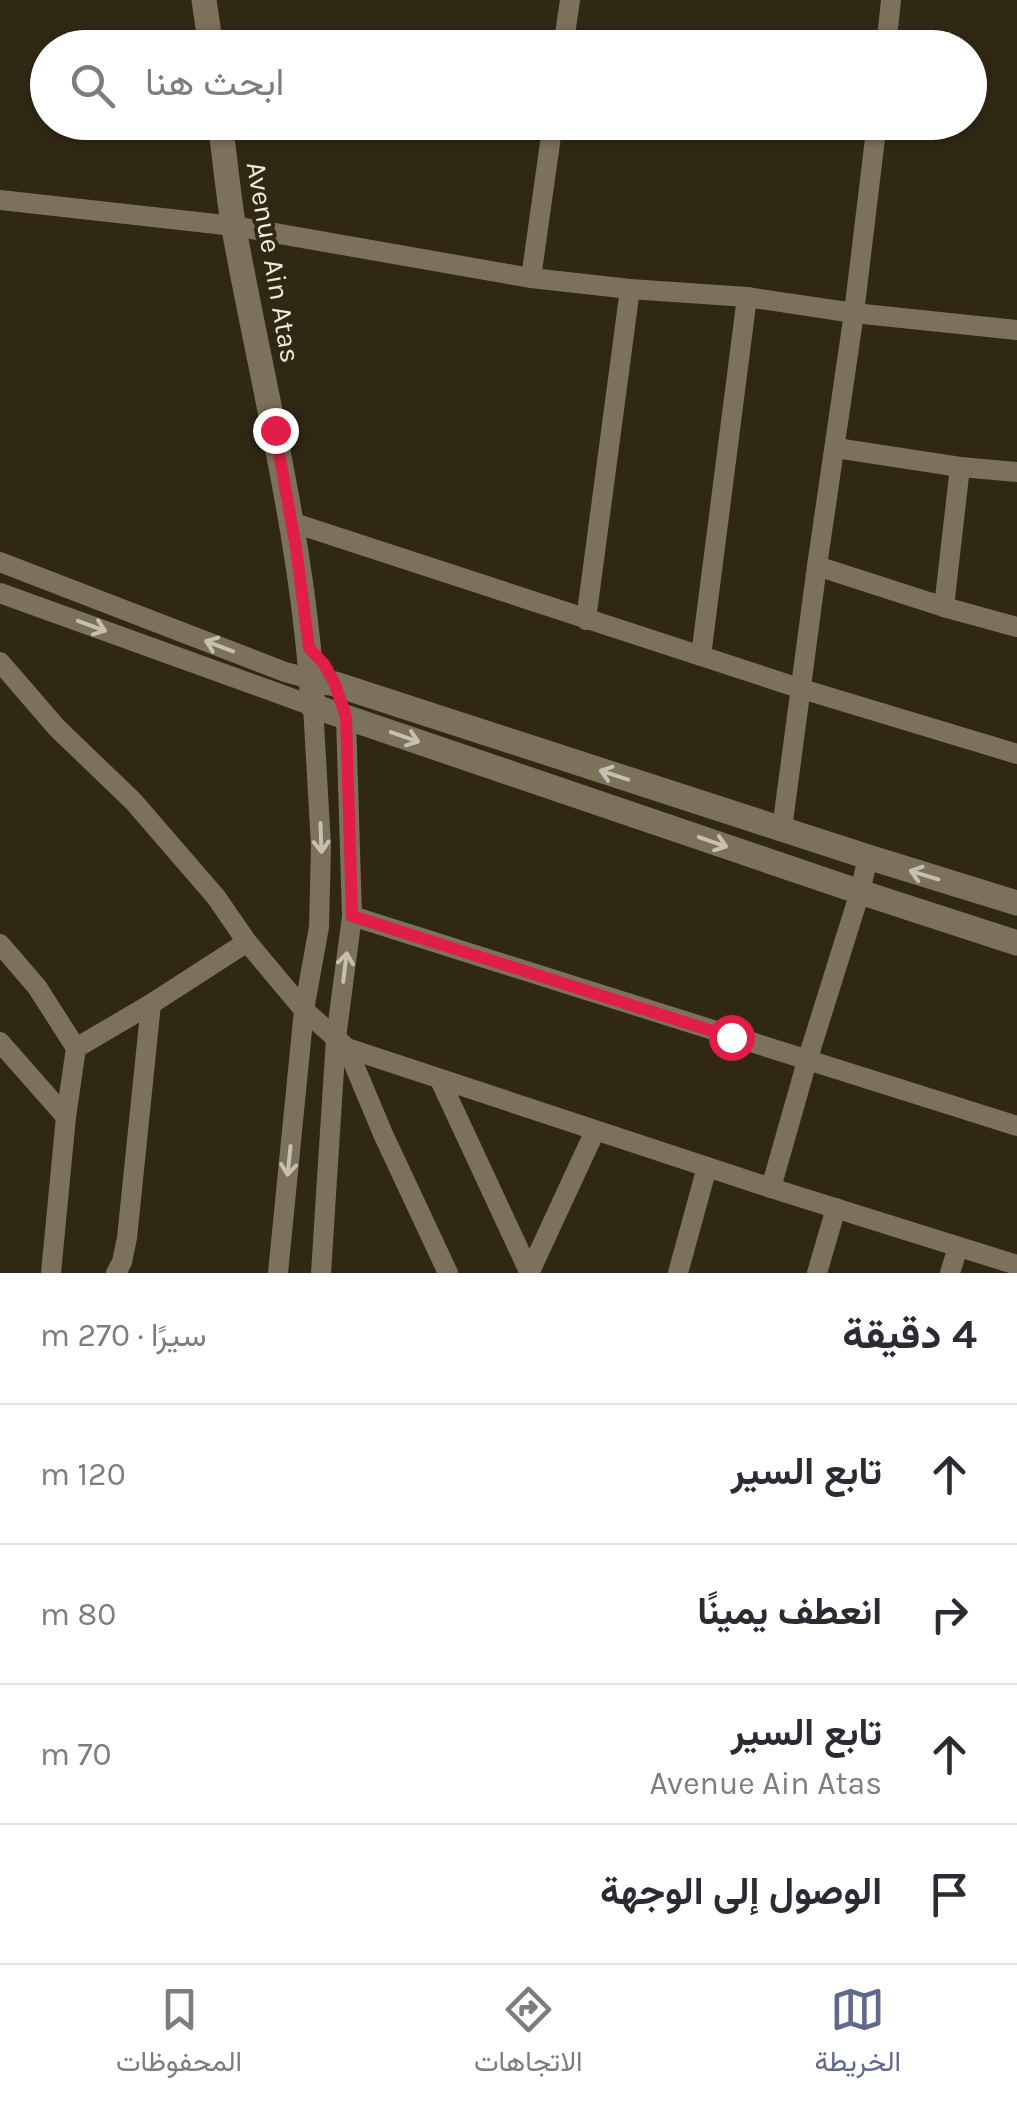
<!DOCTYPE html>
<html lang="ar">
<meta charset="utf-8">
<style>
:root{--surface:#fff;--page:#f2f2f3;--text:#2b2b33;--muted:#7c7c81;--line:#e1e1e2;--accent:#60688e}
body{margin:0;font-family:Karla,Vazirmatn,sans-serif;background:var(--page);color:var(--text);direction:rtl}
.stop{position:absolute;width:30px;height:30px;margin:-22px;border:8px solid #e11d48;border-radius:50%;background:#fff}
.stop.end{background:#e11d48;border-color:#fff;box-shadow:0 2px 10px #0008}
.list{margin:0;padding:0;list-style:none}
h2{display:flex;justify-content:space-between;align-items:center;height:130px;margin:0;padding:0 40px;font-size:42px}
h2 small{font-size:32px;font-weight:400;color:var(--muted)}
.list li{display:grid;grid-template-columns:65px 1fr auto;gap:30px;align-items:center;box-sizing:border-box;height:140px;padding:0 40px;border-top:2px solid var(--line)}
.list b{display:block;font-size:38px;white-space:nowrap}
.list p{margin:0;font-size:32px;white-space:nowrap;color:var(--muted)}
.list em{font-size:32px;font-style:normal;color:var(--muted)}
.icon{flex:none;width:55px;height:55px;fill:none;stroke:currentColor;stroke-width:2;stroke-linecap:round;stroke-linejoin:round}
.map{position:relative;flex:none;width:1017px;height:1273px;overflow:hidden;direction:ltr}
.search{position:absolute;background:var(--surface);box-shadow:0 2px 8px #0004;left:30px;right:30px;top:30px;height:110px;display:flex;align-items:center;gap:25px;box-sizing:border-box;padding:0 35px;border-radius:55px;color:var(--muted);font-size:38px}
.sheet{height:690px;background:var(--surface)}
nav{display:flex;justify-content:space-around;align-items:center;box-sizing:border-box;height:140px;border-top:2px solid var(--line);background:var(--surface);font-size:28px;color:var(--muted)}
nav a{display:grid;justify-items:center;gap:5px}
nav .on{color:var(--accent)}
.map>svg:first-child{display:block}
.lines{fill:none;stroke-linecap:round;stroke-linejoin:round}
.minor{stroke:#7c715b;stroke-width:20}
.tertiary{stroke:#7c715b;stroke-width:25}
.oneway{stroke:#c7c0b0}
.route{stroke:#e11d48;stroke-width:12}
.labels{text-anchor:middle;stroke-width:8;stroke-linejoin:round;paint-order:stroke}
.street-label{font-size:28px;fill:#f0eade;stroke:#312814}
</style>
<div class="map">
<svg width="1017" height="1273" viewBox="0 0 1017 1273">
<rect width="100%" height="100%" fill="#312814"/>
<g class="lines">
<!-- minor -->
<g class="minor">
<path d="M563,48L570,0"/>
<path d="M886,48L891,0"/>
<path d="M0,200L234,226L531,278L630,289L747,297L854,313L1017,330"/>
<path d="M531,278L553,122"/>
<path d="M836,448L960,467L1017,472"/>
<path d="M291,522L802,689L1017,754"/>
<path d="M0,562L285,672L311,679"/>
<path d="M817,566L944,607L1017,627"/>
<path d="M0,593L313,706L321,846L319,927L304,1010L278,1273"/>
<path d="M944,607L960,467"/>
<path d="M586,620L630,289"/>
<path d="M701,656L747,297"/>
<path d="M0,662L57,728L133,801L216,897L247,942L304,1010L347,1048L771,1188L807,1061L860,892L868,857"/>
<path d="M782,829L817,566L854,313L877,122"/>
<path d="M352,916L1017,1126"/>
<path d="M0,944L37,987L76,1048L66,1117"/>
<path d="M0,1042L66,1117L51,1273"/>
<path d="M76,1048L151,1004L247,942"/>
<path d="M347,1048L383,1134L448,1273"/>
<path d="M440,1080L527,1267H532L595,1131"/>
<path d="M771,1188L1017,1265"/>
<path d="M116,1273L122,1262L127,1238L151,1004"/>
<path d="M321,1273L336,1038L352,916L346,717"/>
<path d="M678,1273L707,1167"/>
<path d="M817,1273L836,1208"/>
<path d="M950,1273L958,1247"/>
</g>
<!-- tertiary -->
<g class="tertiary">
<path d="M204,0L211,48"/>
<path d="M220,122C225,158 228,194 234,229C263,388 304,544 313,706L860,892L1017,943"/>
<path d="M311,679L335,684L868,857L1017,903"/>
</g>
</g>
<!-- one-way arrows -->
<defs><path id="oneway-shaft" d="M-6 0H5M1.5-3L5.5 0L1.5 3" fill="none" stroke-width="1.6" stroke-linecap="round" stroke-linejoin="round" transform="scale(2.5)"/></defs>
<g class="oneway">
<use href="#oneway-shaft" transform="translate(92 626) rotate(20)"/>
<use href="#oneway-shaft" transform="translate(219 646) rotate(-159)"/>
<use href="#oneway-shaft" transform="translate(405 737) rotate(19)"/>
<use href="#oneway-shaft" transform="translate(614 775) rotate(-162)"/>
<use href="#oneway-shaft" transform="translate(321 838) rotate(88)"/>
<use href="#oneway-shaft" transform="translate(713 842) rotate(19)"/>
<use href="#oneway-shaft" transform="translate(924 875) rotate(-163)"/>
<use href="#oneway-shaft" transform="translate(345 967) rotate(-83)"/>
<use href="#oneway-shaft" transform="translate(289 1161) rotate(96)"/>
</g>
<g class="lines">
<!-- route -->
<path class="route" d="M275,430L296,548L309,648L324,664L335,684L346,717L352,916L731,1037"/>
</g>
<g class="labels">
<!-- street labels -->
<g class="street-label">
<text transform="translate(274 262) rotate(80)" y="10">Avenue Ain Atas</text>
</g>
</g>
</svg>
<div class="stop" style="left:731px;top:1037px"></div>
<div class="stop end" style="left:275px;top:430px"></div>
<div class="search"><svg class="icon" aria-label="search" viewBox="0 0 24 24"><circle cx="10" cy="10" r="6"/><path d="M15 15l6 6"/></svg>ابحث هنا</div>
</div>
<section class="sheet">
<h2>4 دقيقة<small>سيرًا · 270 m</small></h2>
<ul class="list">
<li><svg class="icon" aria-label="ahead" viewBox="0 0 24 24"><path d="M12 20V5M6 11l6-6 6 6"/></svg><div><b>تابع السير</b></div><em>120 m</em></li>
<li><svg class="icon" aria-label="right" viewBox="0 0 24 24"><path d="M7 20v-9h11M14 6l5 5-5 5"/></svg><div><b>انعطف يمينًا</b></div><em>80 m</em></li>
<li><svg class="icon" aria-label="ahead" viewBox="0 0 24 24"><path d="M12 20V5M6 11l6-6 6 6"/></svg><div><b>تابع السير</b><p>Avenue Ain Atas</p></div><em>70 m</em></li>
<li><svg class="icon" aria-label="arrive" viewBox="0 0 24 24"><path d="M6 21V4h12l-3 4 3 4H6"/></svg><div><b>الوصول إلى الوجهة</b></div></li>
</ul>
</section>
<nav>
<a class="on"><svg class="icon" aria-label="map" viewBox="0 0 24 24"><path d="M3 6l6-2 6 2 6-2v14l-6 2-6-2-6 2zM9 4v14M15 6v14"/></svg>الخريطة</a>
<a><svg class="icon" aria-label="directions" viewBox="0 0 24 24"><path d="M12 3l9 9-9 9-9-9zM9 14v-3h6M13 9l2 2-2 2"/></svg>الاتجاهات</a>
<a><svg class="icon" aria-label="saved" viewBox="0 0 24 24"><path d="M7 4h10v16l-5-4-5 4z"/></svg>المحفوظات</a>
</nav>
